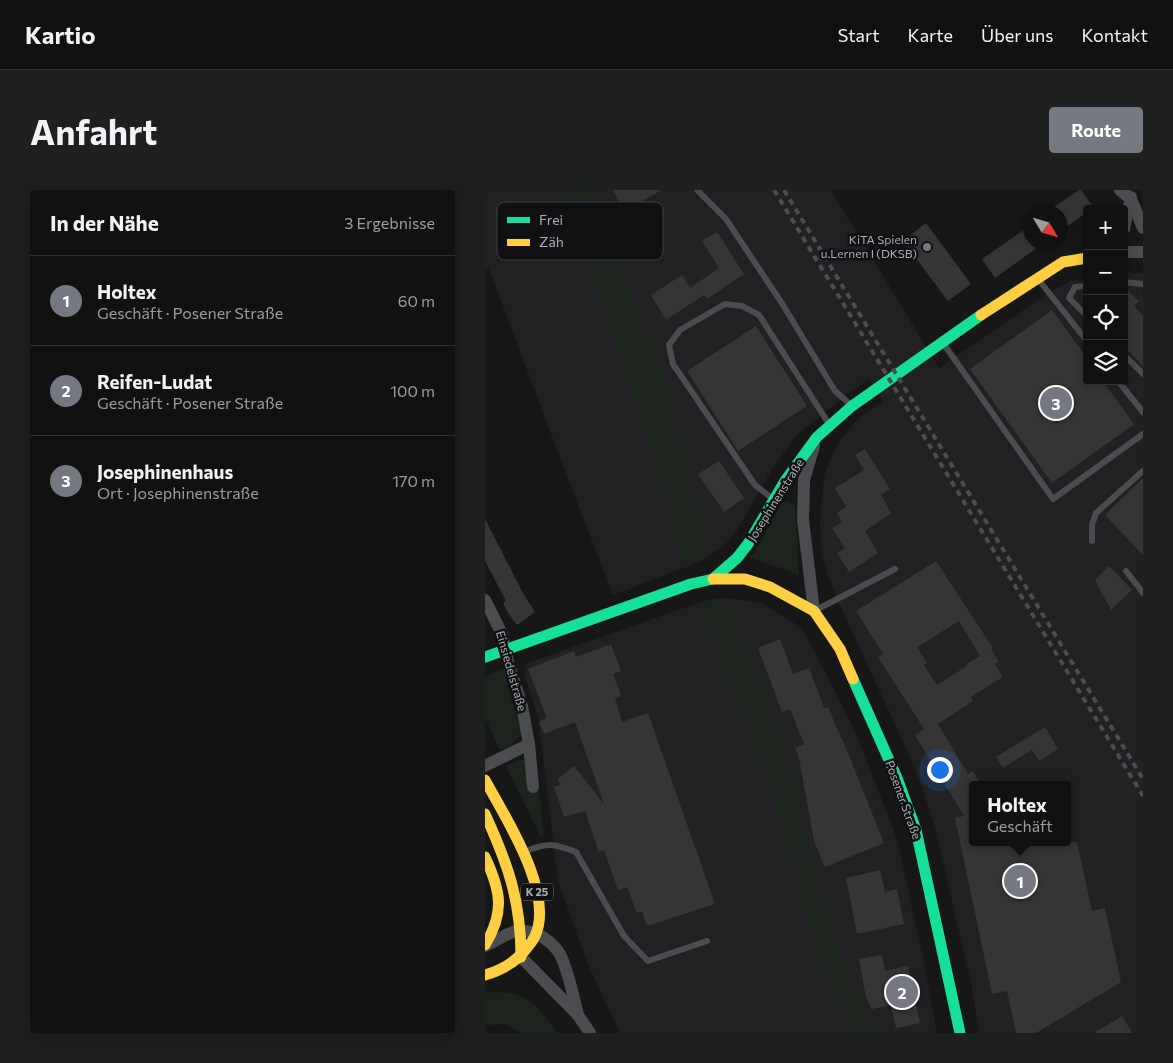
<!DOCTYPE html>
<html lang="de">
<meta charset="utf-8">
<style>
:root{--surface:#111;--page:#1e1f1f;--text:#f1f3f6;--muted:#9c9d9f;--line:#303131;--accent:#757880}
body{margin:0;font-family:Commissioner,sans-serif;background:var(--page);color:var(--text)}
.controls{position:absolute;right:15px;top:15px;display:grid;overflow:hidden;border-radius:5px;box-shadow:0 2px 12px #0003}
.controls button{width:45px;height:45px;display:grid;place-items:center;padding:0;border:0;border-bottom:1px solid var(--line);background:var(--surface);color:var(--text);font:25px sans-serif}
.compass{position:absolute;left:538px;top:15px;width:45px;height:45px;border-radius:50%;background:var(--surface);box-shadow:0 2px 12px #0003;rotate:128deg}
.you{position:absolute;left:454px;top:579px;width:18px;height:18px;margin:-12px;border:4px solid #fff;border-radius:50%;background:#1a73e8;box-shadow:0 0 0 8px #1a73e833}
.badge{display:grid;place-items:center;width:32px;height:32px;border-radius:50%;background:var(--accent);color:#fff;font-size:16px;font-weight:700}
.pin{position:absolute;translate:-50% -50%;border:2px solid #fff;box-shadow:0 1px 5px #0006}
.popup{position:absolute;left:484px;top:591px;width:102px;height:65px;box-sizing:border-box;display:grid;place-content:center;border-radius:5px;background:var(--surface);filter:drop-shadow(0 1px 4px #0005);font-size:16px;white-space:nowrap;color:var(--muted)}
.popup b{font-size:19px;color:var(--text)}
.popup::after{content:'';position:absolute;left:50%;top:100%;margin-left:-10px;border:10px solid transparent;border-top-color:var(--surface)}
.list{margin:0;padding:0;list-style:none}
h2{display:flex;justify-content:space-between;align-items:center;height:65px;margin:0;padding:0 20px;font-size:21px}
h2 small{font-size:16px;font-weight:400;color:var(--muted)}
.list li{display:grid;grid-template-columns:32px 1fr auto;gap:15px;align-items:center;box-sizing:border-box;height:90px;padding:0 20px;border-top:1px solid var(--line)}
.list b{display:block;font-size:19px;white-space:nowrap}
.list p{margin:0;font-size:16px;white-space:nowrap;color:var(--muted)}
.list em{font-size:16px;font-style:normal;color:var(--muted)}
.icon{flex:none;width:28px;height:28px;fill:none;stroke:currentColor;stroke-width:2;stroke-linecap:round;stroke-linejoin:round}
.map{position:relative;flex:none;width:658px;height:843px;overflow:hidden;border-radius:5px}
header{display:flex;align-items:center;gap:30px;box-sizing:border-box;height:70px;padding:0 25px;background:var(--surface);border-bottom:1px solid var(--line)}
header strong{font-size:24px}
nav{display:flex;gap:28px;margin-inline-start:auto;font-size:18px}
.intro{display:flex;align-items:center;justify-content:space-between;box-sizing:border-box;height:120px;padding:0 30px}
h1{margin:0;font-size:35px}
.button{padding:12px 22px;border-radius:5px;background:var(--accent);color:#fff;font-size:18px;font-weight:700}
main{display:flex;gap:30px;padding:0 30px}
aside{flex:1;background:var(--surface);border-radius:5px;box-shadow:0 2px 12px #0003}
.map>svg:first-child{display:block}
.built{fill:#212123;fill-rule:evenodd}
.green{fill:#1d241e}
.building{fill:#353536;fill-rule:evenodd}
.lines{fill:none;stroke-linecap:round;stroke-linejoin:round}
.lane{stroke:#4b4c50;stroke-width:6}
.street{stroke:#4b4c50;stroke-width:12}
.fast{stroke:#16e098;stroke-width:11}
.slow{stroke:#ffcf43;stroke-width:11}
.rail{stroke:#4b4c4f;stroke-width:4;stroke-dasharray:6 5;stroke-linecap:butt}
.poi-dot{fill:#757880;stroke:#111113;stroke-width:2}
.labels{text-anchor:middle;stroke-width:5;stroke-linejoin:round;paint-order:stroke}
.shield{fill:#111113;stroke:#7b7e86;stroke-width:1}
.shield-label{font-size:11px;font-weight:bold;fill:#a8adb8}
.poi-label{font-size:12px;fill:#a8adb8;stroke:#111113;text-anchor:end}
.street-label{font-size:12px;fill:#a8adb8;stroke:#111113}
.key{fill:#111113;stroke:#3e4045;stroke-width:1}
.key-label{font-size:14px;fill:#a8adb8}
</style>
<header>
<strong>Kartio</strong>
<nav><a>Start</a><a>Karte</a><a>Über uns</a><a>Kontakt</a></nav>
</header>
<div class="intro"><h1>Anfahrt</h1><a class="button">Route</a></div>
<main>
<aside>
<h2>In der Nähe<small>3 Ergebnisse</small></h2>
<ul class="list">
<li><span class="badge">1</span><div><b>Holtex</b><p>Geschäft · Posener Straße</p></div><em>60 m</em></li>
<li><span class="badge">2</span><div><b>Reifen-Ludat</b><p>Geschäft · Posener Straße</p></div><em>100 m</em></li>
<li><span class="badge">3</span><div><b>Josephinenhaus</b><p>Ort · Josephinenstraße</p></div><em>170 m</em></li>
</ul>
</aside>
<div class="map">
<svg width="658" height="843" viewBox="0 0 658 843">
<rect width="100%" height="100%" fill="#171717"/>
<!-- built -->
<g class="built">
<path d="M0,0H346L454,178L566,101L588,90L602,88V191H639V82L658,84V843H494L486,793L450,638L438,600L420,556L354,414L342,383L337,364L335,335L339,286L347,265L356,249L374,228L398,211L384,189L360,206L312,245L288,278L251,342L237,358L214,372L128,405L74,265L4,79L0,81ZM488,595H582V652H488Z"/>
<path d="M243,408L277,413L308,432L318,440L337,476L373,548L412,649L439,772L452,843H135L103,775L73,691L53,528L39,483L42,473L213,413L228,409Z"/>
</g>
<!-- green -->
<g class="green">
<path d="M78,0H111L162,150L169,145L227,365L200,378L163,251Z"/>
<path d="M304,311L310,316L314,386L299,379L265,368L276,352L296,313Z"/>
<path d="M243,408L308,581L331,684L360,775L393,843H372L333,765L296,637L284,589L213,413L228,409Z"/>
<path d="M22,478L23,485L21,490L36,541C32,552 26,556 15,560L0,528V489L6,483Z"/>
<path d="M34,570H39L43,602L54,601L59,646H55L21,576Z"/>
<path d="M11,802C47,803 52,817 73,843H36L21,834L0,835V803Z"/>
</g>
<!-- building -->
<g class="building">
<path d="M128,0H177L139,21Z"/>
<path d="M594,0H596L609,18L602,19V22L576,41V22H562Z"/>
<path d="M441,33L486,94L463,111L418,51Z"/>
<path d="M546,35V52H560L510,88L497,69Z"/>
<path d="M232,42L259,84L222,109L219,105L181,130L166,105L197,85L205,98L234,78L217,51Z"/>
<path d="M639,97L654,111L649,116L658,126V176L639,156Z"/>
<path d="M567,120L602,168V191H618L649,234L567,293L485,179Z"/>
<path d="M271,136L322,216L253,261L202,181Z"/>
<path d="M380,259L405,299L396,305L406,323L380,341L393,363L364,382L352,363L360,358L347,338L357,332L352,323L361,317L350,298L379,280L370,265Z"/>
<path d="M234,271L259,308L239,322L213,284Z"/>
<path d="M658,288V365L620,325Z"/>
<path d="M0,329L38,403L50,422L32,435L23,423L18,413L21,411L0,371Z"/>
<path d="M451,371L508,458L506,459L514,472L510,474L518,487L486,507L488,511L453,534L483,584L488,581L496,595H488V652H592L607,721L620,718L636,792L551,843H531L522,801L507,804L470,628L479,626L430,545L439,539L393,467L398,464L371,421ZM474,431L495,466L481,474L482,476L452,495L439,475L442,473L432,457Z"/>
<path d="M624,376L647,400L626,420L610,390Z"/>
<path d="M295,449L308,484L324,478L339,518L343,517L356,548H357L399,653L340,677L329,651L314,568L310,558L319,554L305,519L297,522L273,458Z"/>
<path d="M126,454L136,481L128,484L136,506L130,508L137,532L163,523L230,714L162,736L157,722L152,723L142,697L133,700L119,660L114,662L100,621L79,627L69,597L75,595L73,589L89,576L119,614L90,532L59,544L54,532L62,528L43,479L89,461L91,467Z"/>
<path d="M560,537L573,559L554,571L547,560L518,578L511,567Z"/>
<path d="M395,680L400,702L412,699L419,734L372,744L361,688Z"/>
<path d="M397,765L400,781L423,776L435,833L411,838L406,815L387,819L381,807L374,769Z"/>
<path d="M637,826L647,843H609Z"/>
</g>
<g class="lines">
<!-- lane -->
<g class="lane">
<path d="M212,0L241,29L298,115L350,201L366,215"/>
<path d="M553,89L602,151"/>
<path d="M639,92L658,94"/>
<path d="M602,96L590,97L584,108L602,126"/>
<path d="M458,153L568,309L658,244"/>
<path d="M639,165L658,184"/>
<path d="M633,191L658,222"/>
<path d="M288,309L270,295L188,174L184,155L195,140L240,114L257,116L274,125L344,234"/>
<path d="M607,351V335L611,323L658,281"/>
<path d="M641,381L658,403"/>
<path d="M331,420L410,379"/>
<path d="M41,661C64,652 69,654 91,662L139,746L163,771L222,751"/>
</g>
<!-- street -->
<g class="street">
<path d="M635,0L646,9L658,38"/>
<path d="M639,39L646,7"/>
<path d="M639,62H658"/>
<path d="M0,410L17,444L23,472L37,516L44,554L48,597"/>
<path d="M329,421L318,330L319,290L329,256"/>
<path d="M0,576L44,554"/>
<path d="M0,756C9,752 19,745 28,742C45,737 63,748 73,761C82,774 89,809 93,825"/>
<path d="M36,767L93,825L105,843"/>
</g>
<!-- fast -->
<g class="fast">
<path d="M0,467L206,394L228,389L252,368L263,354L300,291L332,247L367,216L496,125"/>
<path d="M368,489L412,588L431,640L475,843"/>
</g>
<!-- slow -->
<g class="slow">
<path d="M496,125L578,72L602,68"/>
<path d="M228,389H260L285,397L329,421L355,459L368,489"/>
<path d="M0,590C20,627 70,703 50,746C48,751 44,755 41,759C30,773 17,780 0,785"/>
<path d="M0,624C23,674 36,711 36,767"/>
<path d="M0,667C16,701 20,722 0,755"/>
</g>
<!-- rail -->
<g class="rail">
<path d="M289,0L658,606"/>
<path d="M299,0L658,589"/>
</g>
</g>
<!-- markers -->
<circle class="poi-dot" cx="442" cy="57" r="5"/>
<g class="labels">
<!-- shield labels -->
<rect class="shield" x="36" y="693.5" width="32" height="17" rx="4"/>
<g class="shield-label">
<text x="52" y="706">K 25</text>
</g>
<!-- poi labels -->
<g class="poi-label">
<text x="432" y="54">KiTA Spielen<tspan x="432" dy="14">u.Lernen I (DKSB)</tspan></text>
</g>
<!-- street labels -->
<g class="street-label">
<text transform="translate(291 310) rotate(-58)" y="4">Josephinenstraße</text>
<text transform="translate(26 481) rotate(74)" y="4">Einsiedelstraße</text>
<text transform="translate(418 610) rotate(70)" y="4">Posener Straße</text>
</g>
</g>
<!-- legend -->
<rect x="12" y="12" width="166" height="58" rx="8" class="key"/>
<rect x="22" y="27" width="23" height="6" fill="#16e098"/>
<rect x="22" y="49" width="23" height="7" fill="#ffcf43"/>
<g class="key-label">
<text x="54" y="35">Frei</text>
<text x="54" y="57">Zäh</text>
</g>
</svg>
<div class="controls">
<button>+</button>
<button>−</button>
<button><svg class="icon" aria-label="locate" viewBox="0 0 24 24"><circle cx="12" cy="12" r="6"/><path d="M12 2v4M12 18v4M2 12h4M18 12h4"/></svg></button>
<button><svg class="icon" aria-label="layers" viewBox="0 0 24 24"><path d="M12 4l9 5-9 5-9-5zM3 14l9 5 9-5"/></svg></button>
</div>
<svg class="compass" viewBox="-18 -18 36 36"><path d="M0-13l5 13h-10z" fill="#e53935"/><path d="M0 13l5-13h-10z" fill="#9c9d9f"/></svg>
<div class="you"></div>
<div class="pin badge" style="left:535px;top:691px">1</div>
<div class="popup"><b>Holtex</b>Geschäft</div>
<div class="pin badge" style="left:417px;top:802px">2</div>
<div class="pin badge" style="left:571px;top:213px">3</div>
</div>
</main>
